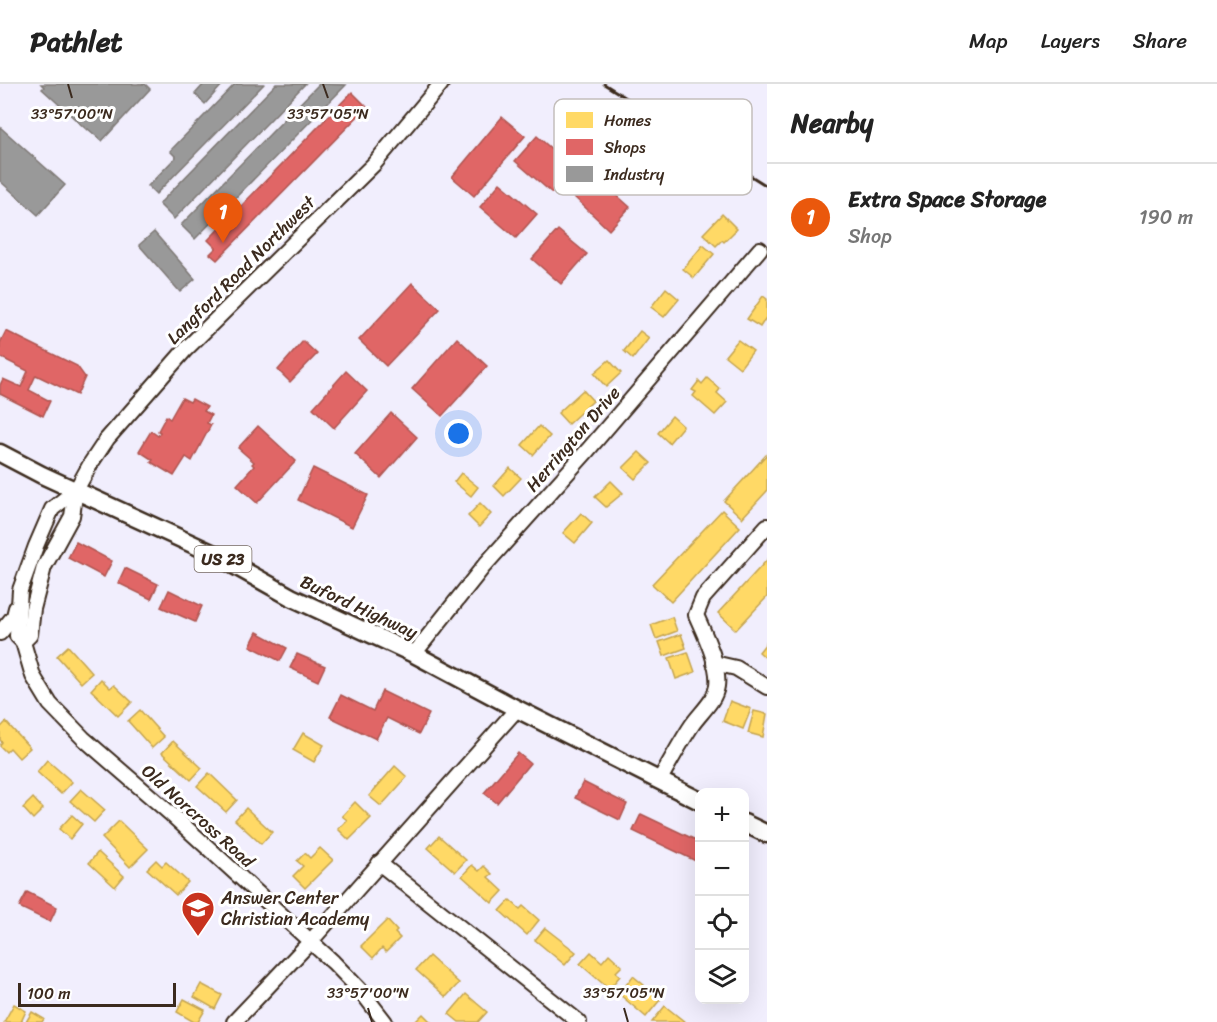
<!DOCTYPE html>
<meta charset="utf-8">
<style>
:root{--surface:#fff;--page:#f6f6f6;--text:#222;--muted:#767676;--line:#e0e0e0;--accent:#ea580c}
body{margin:0;font-family:Sriracha,sans-serif;background:var(--page);color:var(--text)}
.controls{position:absolute;right:18px;bottom:18px;display:grid;overflow:hidden;border-radius:12px;box-shadow:0 6px 24px #0002}
.controls button{width:54px;height:54px;display:grid;place-items:center;padding:0;border:0;border-bottom:2px solid var(--line);background:var(--surface);color:var(--text);font:30px sans-serif}
.scale{position:absolute;left:18px;bottom:15px;width:158px;box-sizing:border-box;padding-left:6px;border:3px solid #3b2a1e;border-top:0;font-size:16px;line-height:21px;white-space:nowrap;color:#3b2a1e;-webkit-text-stroke:4px #fff;paint-order:stroke}
.you{position:absolute;left:459px;top:350px;width:21px;height:21px;margin:-15px;border:4px solid #fff;border-radius:50%;background:#1a73e8;box-shadow:0 0 0 9px #1a73e833}
.badge{display:grid;place-items:center;width:39px;height:39px;border-radius:50%;background:var(--accent);color:#fff;font-size:20px;font-weight:700}
.pin{position:absolute;translate:-50% -50px;filter:drop-shadow(0 2px 3px #0008)}
.pin::after{content:'';position:absolute;top:32px;width:21px;height:18px;background:inherit;clip-path:polygon(0 0,100% 0,50% 100%)}
.list{margin:0;padding:0;list-style:none}
h2{display:flex;justify-content:space-between;align-items:center;height:78px;margin:0;padding:0 24px;font-size:26px}
h2 small{font-size:20px;font-weight:400;color:var(--muted)}
.list li{display:grid;grid-template-columns:39px 1fr auto;gap:18px;align-items:center;box-sizing:border-box;height:108px;padding:0 24px;border-top:2px solid var(--line)}
.list b{display:block;font-size:22px;white-space:nowrap}
.list p{margin:0;font-size:20px;white-space:nowrap;color:var(--muted)}
.list em{font-size:20px;font-style:normal;color:var(--muted)}
.icon{flex:none;width:33px;height:33px;fill:none;stroke:currentColor;stroke-width:2;stroke-linecap:round;stroke-linejoin:round}
.map{position:relative;flex:none;width:767px;height:938px;overflow:hidden}
header{display:flex;align-items:center;gap:36px;box-sizing:border-box;height:84px;padding:0 30px;background:var(--surface);border-bottom:2px solid var(--line)}
header strong{font-size:28px}
nav{display:flex;gap:33px;margin-inline-start:auto;font-size:21px}
main{display:flex}
aside{flex:1;background:var(--surface)}
.map>svg:first-child{display:block}
.homes{fill:#ffd966;stroke:#c4a450;stroke-width:1.5}
.shops{fill:#e06666;stroke:#ae5450;stroke-width:1.5}
.industry{fill:#999;stroke:#7d7874;stroke-width:1.5}
.lines{fill:none;stroke-linecap:round;stroke-linejoin:round}
.minor-casing{stroke:#3b2a1e;stroke-width:18}
.major-casing{stroke:#3b2a1e;stroke-width:21}
.minor{stroke:#fff;stroke-width:14}
.major{stroke:#fff;stroke-width:16}
.rail{stroke:#3b2a1e;stroke-width:3}
.ticks{fill:none;stroke:#3b2a1e;stroke-width:2}
.labels{text-anchor:middle;stroke-width:6;stroke-linejoin:round;paint-order:stroke}
.shield{fill:#fff;stroke:#766a62;stroke-width:1.5}
.shield-label{font-size:16px;font-weight:bold;fill:#3b2a1e}
.street-label{font-size:18px;fill:#3b2a1e;stroke:#fff}
.poi-label{font-size:18px;fill:#3b2a1e;stroke:#fff;text-anchor:start}
.key{fill:#fff;stroke:#c4bfbc;stroke-width:1.5}
.key-label{font-size:16px;fill:#3b2a1e}
.ticks-label{font-size:15px;text-anchor:middle;fill:#3b2a1e;stroke:#fff;stroke-width:6;stroke-linejoin:round;paint-order:stroke}
</style>
<header>
<strong>Pathlet</strong>
<nav><a>Map</a><a>Layers</a><a>Share</a></nav>
</header>
<main>
<div class="map">
<svg width="767" height="938" viewBox="0 0 767 938">
<rect width="100%" height="100%" fill="#f1eefd"/>
<filter id="ink" filterUnits="userSpaceOnUse"><feTurbulence type="fractalNoise" baseFrequency=".0167" numOctaves="2"/><feDisplacementMap in="SourceGraphic" scale="12" xChannelSelector="R" yChannelSelector="G"/><feConvolveMatrix kernelMatrix="1 2 1 2 8 2 1 2 1" color-interpolation-filters="sRGB"/></filter>
<g filter="url(#ink)">
<!-- homes -->
<g class="homes">
<path d="M722,130L737,145L724,158L722,156L716,162L703,150Z"/>
<path d="M703,161L714,170L694,194L683,185Z"/>
<path d="M666,204L679,215L664,233L651,223Z"/>
<path d="M763,212L767,215V232L760,243L747,235Z"/>
<path d="M640,247L649,254L633,275L624,267Z"/>
<path d="M738,256L753,267L740,284L725,272Z"/>
<path d="M609,276L621,289L606,303L594,289Z"/>
<path d="M707,294L720,305L717,309L727,318L715,331L693,312L696,308L692,306L699,297L702,300Z"/>
<path d="M583,306L593,317L568,340L558,329Z"/>
<path d="M672,332L683,342L669,359L658,349Z"/>
<path d="M539,342L550,352L533,371L522,361Z"/>
<path d="M639,368L651,379L635,395L623,384Z"/>
<path d="M767,370V407L742,434L724,417Z"/>
<path d="M510,384L521,394L504,412L494,402Z"/>
<path d="M461,389L478,403L471,412L454,398Z"/>
<path d="M611,397L623,409L606,423L595,413Z"/>
<path d="M480,419L491,430L479,443L468,432Z"/>
<path d="M722,426L740,443L671,518L652,500Z"/>
<path d="M581,429L592,439L575,459L563,449Z"/>
<path d="M767,476V513L736,546L718,529Z"/>
<path d="M672,533L677,547L656,555L651,541Z"/>
<path d="M681,550L686,564L664,572L659,558Z"/>
<path d="M767,558V575L759,568Z"/>
<path d="M68,562L92,589L81,599L57,572Z"/>
<path d="M688,568L695,588L676,595L669,574Z"/>
<path d="M101,595L110,604L114,601L132,618L118,632L91,606Z"/>
<path d="M730,617L751,625L743,645L723,637Z"/>
<path d="M140,626L164,653L152,664L128,637Z"/>
<path d="M754,627L767,630L763,653L748,649Z"/>
<path d="M6,638L30,664L19,674L10,664L6,668L0,662L2,658L0,656V644Z"/>
<path d="M303,649L324,661L314,678L293,666Z"/>
<path d="M173,657L202,684L191,696L162,669Z"/>
<path d="M47,676L72,698L61,710L37,688Z"/>
<path d="M395,682L407,693L381,722L369,712Z"/>
<path d="M209,689L237,716L226,728L197,702Z"/>
<path d="M81,705L105,726L94,738L70,717Z"/>
<path d="M33,714L43,725L33,735L23,724Z"/>
<path d="M355,718L371,734L349,756L338,745L347,736L342,732Z"/>
<path d="M246,724L272,748L261,760L235,736Z"/>
<path d="M72,731L82,740L70,755L59,745Z"/>
<path d="M119,737L148,765L130,783L102,754Z"/>
<path d="M439,752L466,776L455,788L428,764Z"/>
<path d="M320,764L333,776L305,804L293,792L303,782L297,777L305,769L310,774Z"/>
<path d="M98,768L124,792L115,803L89,779Z"/>
<path d="M156,776L162,782L166,778L188,798L176,811L147,785Z"/>
<path d="M472,781L479,787L484,782L492,790L488,793L503,807L492,819L462,792Z"/>
<path d="M510,816L520,825L523,822L539,836L527,851L500,827Z"/>
<path d="M387,836L397,847L395,849L400,854L386,868L382,864L373,874L361,862Z"/>
<path d="M545,844L576,868L565,881L535,856Z"/>
<path d="M591,868L602,878L609,870L622,882L616,888L620,892L609,905L580,880Z"/>
<path d="M429,872L459,899L446,913L416,886Z"/>
<path d="M633,892L644,901L639,906L645,911L649,906L660,916L646,933L619,910Z"/>
<path d="M201,900L222,911L215,925L194,913Z"/>
<path d="M466,910L487,928L478,938H459L449,930Z"/>
<path d="M184,915L205,926L198,938H194L177,928Z"/>
<path d="M14,920L26,927L21,938H4Z"/>
<path d="M665,922L685,938H652Z"/>
<path d="M32,928L44,935L42,938H26Z"/>
<path d="M423,930L431,938H415Z"/>
</g>
<!-- shops -->
<g class="shops">
<path d="M352,8L367,23L217,176L210,170L216,164L208,156Z"/>
<path d="M502,33L525,52L474,112L452,93Z"/>
<path d="M537,52L573,84L552,109L515,77Z"/>
<path d="M593,90L630,123L609,146L573,112Z"/>
<path d="M500,99L537,130L516,154L480,123Z"/>
<path d="M558,146L587,170L561,200L532,175Z"/>
<path d="M412,199L440,225L386,282L359,256Z"/>
<path d="M6,247L77,282L85,293L77,311L36,291L29,306L50,317L43,332L0,310V301L3,295L21,303L28,287L0,273V259Z"/>
<path d="M457,254L487,282L442,332L412,305Z"/>
<path d="M303,257L317,270L290,298L278,286Z"/>
<path d="M346,287L367,307L334,344L313,324Z"/>
<path d="M182,314L190,318L192,315L207,323L204,327L211,331L207,339L211,341L192,377L186,373L174,392L151,378L153,376L139,367L151,347L158,352L160,348L158,347L166,332L170,335Z"/>
<path d="M391,329L417,353L381,394L355,370Z"/>
<path d="M258,342L296,377L257,419L237,401L254,382L252,380L254,378L238,364Z"/>
<path d="M313,384L368,411L352,443L298,416Z"/>
<path d="M76,458L112,477L104,493L68,474Z"/>
<path d="M125,484L158,500L151,515L118,499Z"/>
<path d="M169,506L202,522L195,538L161,523Z"/>
<path d="M257,548L287,564L280,577L250,562Z"/>
<path d="M297,570L325,582L318,597L290,584Z"/>
<path d="M382,607L429,630L419,650L387,634L376,655L330,633L341,611L373,627Z"/>
<path d="M518,669L530,679L497,719L484,709Z"/>
<path d="M583,698L627,720L620,736L575,714Z"/>
<path d="M641,730L700,758V779L633,747Z"/>
<path d="M27,808L57,823L50,838L19,823Z"/>
</g>
<!-- industry -->
<g class="industry">
<path d="M41,0H145L150,5L102,57L88,45L87,46L42,5L44,3Z"/>
<path d="M204,0H223L205,20L195,10Z"/>
<path d="M235,0H264L156,110L148,102L176,73L170,67Z"/>
<path d="M276,0H305L174,135L159,120Z"/>
<path d="M319,0L346,1L195,155L181,141Z"/>
<path d="M0,43L65,101L38,131L0,97Z"/>
<path d="M154,148L195,195L180,208L139,161Z"/>
</g>
<g class="lines">
<defs>
<g id="minor">
<path d="M0,549L14,532L16,524"/>
<path d="M23,558L30,551L33,525L44,483L72,432L76,406L91,379L107,355L185,266L374,80L441,0"/>
<path d="M23,558L33,592L50,620L83,654L172,731L333,878L361,907L385,938"/>
<path d="M23,558L17,552L20,506L36,462L52,425L76,406"/>
<path d="M414,570L484,482L588,366L760,165"/>
<path d="M714,579L736,584L767,603"/>
<path d="M659,697C670,678 680,659 692,641C701,628 715,617 717,602C720,581 704,549 696,531L703,514L767,442"/>
<path d="M379,779L579,938"/>
<path d="M234,938L310,858L517,625"/>
</g>
<g id="major">
<path d="M0,369L42,391L214,470L291,513L414,570L517,625L700,717"/>
<path d="M744,739L767,750"/>
</g>
</defs>
<!-- minor casing -->
<use href="#minor" class="minor-casing"/>
<!-- major casing -->
<use href="#major" class="major-casing"/>
<!-- minor -->
<use href="#minor" class="minor"/>
<!-- major -->
<use href="#major" class="major"/>
<!-- rail -->
<path class="rail" d="M604,0L767,102"/>
</g>
</g>
<!-- ticks -->
<path class="ticks" d="M68,0L72,14M323,0L328,14M368,924L372,938M624,924L628,938"/>
<!-- icons -->
<defs>
<symbol id="school-pin" viewBox="-11 -11 22 30"><path d="M0 17L-7.5 6A9.5 9.5 0 1 1 7.5 6Z" fill="#c8321e" stroke="#fff"/><path d="M0-5L7-2L0 1L-7-2ZM-4 1L0 2.5L4 1V4Q0 6-4 4Z" fill="#fff"/></symbol>
</defs>
<g fill-rule="evenodd">
<use href="#school-pin" x="179" y="805" width="38" height="52"/>
</g>
<g class="labels">
<!-- shield labels -->
<rect class="shield" x="194.5" y="462" width="57" height="26" rx="4.5"/>
<g class="shield-label">
<text x="223" y="481">US 23</text>
</g>
<!-- street labels -->
<g class="street-label">
<text transform="translate(241 186) rotate(-45)" y="6">Langford Road Northwest</text>
<text transform="translate(573 355) rotate(-49)" y="6">Herrington Drive</text>
<text transform="translate(359 523) rotate(25)" y="6">Buford Highway</text>
<text transform="translate(198 732) rotate(42)" y="6">Old Norcross Road</text>
</g>
<!-- poi labels -->
<g class="poi-label">
<text x="221" y="820">Answer Center<tspan x="221" dy="21">Christian Academy</tspan></text>
</g>
</g>
<!-- legend -->
<rect x="554" y="15" width="198" height="96" rx="9" class="key"/>
<rect x="566" y="28" width="27" height="16" fill="#ffd966"/>
<rect x="566" y="55" width="27" height="16" fill="#e06666"/>
<rect x="566" y="82" width="27" height="16" fill="#999"/>
<g class="key-label">
<text x="604" y="42">Homes</text>
<text x="604" y="69">Shops</text>
<text x="604" y="96">Industry</text>
</g>
<g class="ticks-label">
<text x="72" y="35">33°57'00"N</text>
<text x="328" y="35">33°57'05"N</text>
<text x="368" y="914">33°57'00"N</text>
<text x="624" y="914">33°57'05"N</text>
</g>
</svg>
<div class="controls">
<button>+</button>
<button>−</button>
<button><svg class="icon" aria-label="locate" viewBox="0 0 24 24"><circle cx="12" cy="12" r="6"/><path d="M12 2v4M12 18v4M2 12h4M18 12h4"/></svg></button>
<button><svg class="icon" aria-label="layers" viewBox="0 0 24 24"><path d="M12 4l9 5-9 5-9-5zM3 14l9 5 9-5"/></svg></button>
</div>
<div class="scale">100 m</div>
<div class="you"></div>
<div class="pin badge" style="left:223px;top:159px">1</div>
</div>
<aside>
<h2>Nearby<small></small></h2>
<ul class="list">
<li><span class="badge">1</span><div><b>Extra Space Storage</b><p>Shop</p></div><em>190 m</em></li>
</ul>
</aside>
</main>
